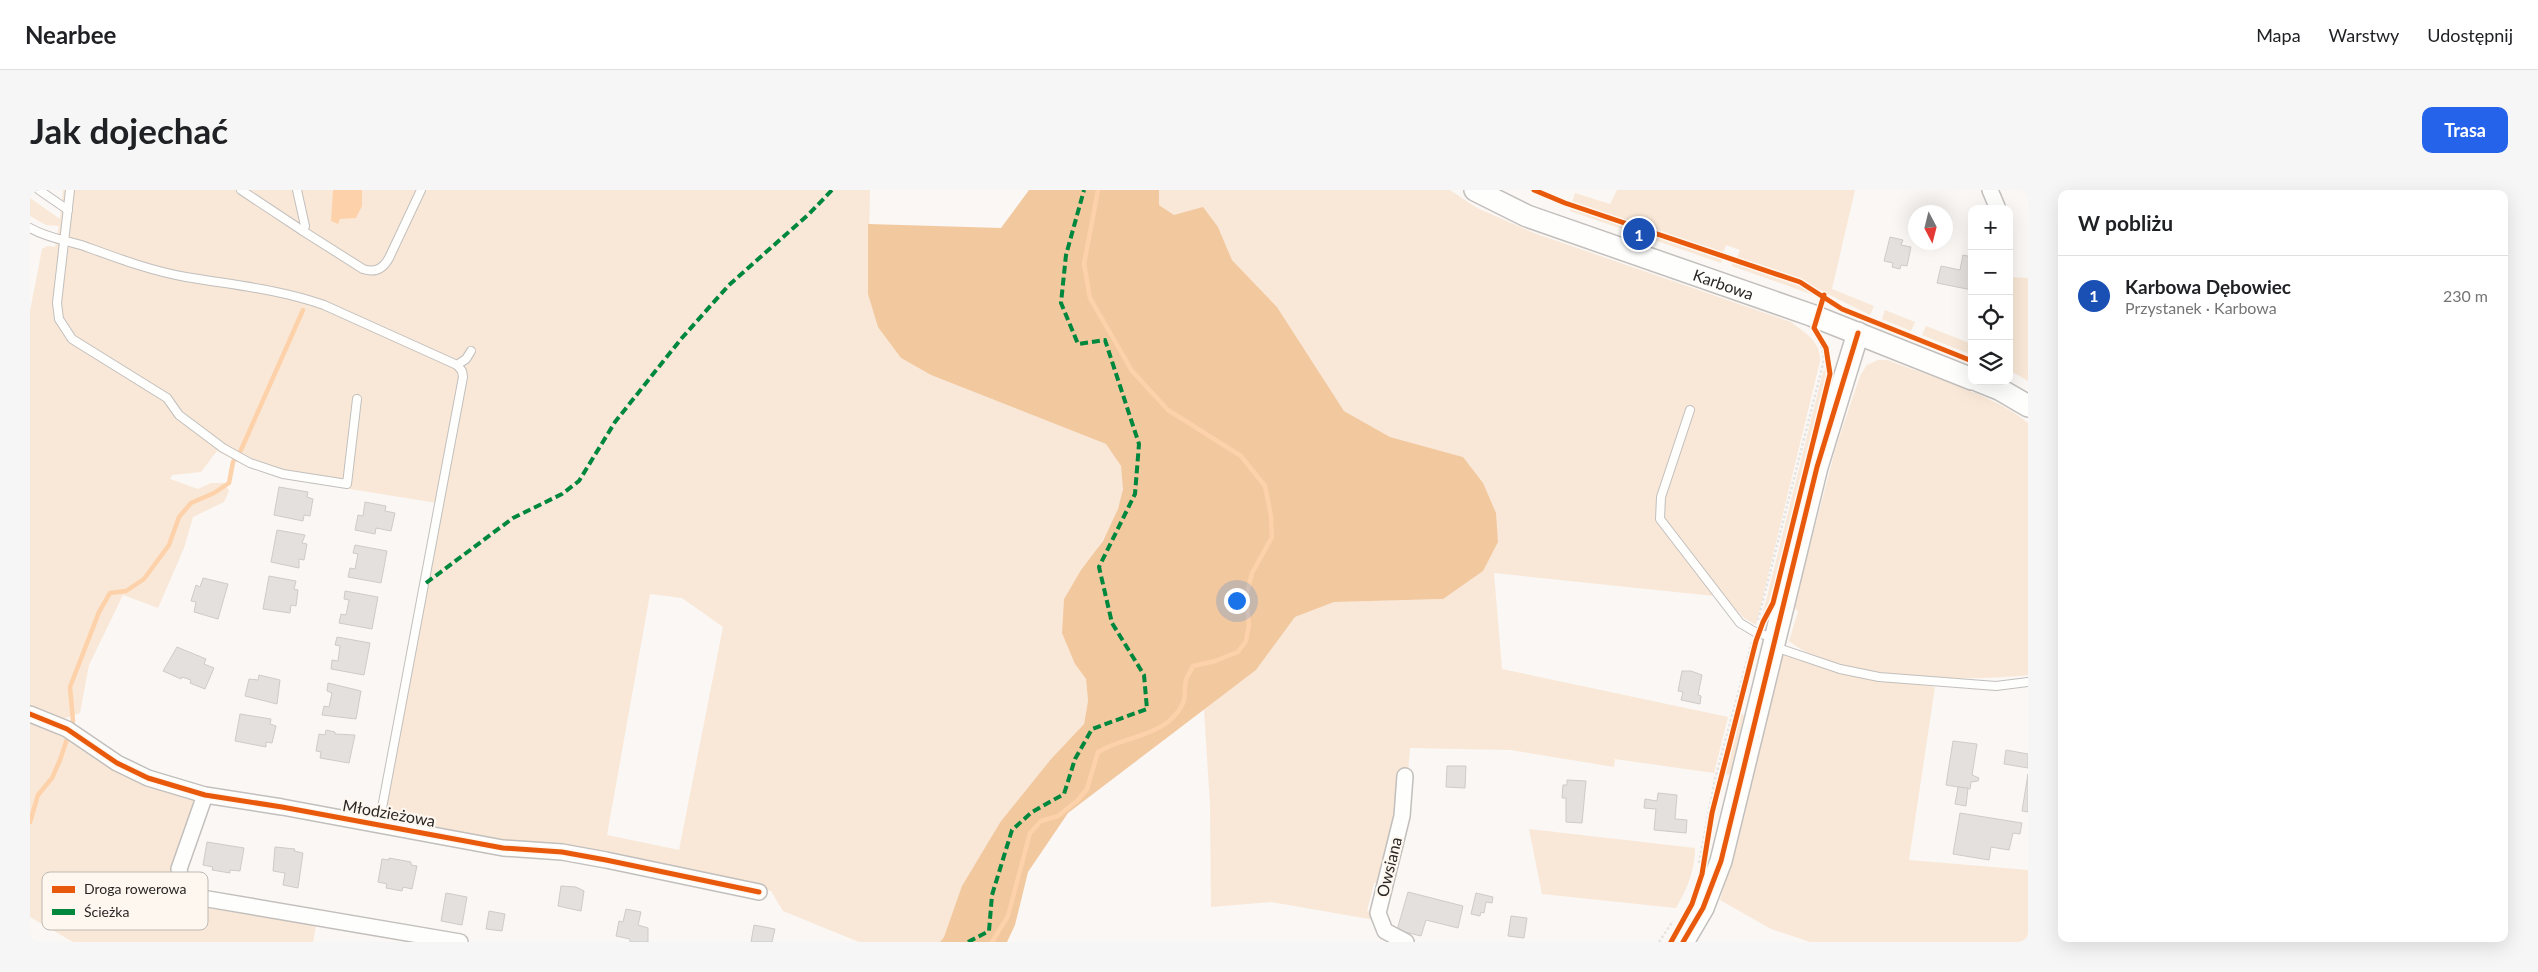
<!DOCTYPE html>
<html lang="pl">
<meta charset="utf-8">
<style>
:root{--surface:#fff;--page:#f6f6f6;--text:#202124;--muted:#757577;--line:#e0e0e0;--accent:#2563eb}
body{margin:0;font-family:Lato,sans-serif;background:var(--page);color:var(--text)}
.controls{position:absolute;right:15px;top:15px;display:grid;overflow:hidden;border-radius:10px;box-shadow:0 5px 20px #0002}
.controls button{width:45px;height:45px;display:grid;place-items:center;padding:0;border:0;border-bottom:1px solid var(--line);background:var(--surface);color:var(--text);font:25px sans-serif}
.compass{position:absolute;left:1878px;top:15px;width:45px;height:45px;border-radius:50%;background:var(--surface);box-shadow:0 5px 20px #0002;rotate:173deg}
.you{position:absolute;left:1206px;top:410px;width:18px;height:18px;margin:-12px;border:4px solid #fff;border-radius:50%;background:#1a73e8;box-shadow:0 0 0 8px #1a73e833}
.badge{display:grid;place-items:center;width:32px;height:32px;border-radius:50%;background:var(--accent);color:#fff;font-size:16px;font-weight:700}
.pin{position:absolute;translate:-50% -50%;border:2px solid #fff;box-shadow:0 1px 5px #0006}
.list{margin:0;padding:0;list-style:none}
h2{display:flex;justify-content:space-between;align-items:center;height:65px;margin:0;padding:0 20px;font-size:21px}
h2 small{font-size:16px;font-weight:400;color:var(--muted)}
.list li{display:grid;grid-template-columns:32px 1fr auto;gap:15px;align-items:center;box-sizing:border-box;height:80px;padding:0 20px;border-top:1px solid var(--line)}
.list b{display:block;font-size:19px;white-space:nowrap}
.list p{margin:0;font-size:16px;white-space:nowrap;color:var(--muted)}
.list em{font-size:16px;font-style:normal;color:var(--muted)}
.icon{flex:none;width:28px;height:28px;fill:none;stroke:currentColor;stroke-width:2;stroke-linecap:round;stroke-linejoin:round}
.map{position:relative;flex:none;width:1998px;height:752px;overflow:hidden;border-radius:10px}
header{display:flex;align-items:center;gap:30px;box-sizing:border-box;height:70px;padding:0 25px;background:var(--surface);border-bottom:1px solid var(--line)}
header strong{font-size:24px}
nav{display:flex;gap:28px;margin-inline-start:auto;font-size:18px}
.intro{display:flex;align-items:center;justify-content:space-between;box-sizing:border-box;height:120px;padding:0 30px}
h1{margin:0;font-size:35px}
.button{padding:12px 22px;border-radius:10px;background:var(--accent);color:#fff;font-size:18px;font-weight:700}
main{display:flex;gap:30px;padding:0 30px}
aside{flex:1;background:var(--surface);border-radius:10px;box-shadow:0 5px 20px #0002}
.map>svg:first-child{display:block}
.green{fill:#f9e8d7;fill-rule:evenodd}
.forest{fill:#f2c89f}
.water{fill:#fdd2aa}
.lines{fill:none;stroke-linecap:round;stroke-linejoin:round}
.stream{stroke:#fdd2aa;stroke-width:4.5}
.building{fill:#e3e0de;stroke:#cecbc9}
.lane-casing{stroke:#c2bfbc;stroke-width:10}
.street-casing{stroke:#c2bfbc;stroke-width:18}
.secondary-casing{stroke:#c2bfbc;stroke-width:24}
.path{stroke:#e4e3e1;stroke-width:2.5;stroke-dasharray:2.5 2.5;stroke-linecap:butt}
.lane{stroke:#fefefd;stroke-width:8}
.street{stroke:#fefefd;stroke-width:15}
.secondary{stroke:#fefefd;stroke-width:21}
.quiet{stroke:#00873e;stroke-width:4;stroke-dasharray:8 4;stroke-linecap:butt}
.cycleway-casing{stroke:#fef7f0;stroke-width:8}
.cycleway{stroke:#e8590c;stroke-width:5}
.labels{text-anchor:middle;stroke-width:4.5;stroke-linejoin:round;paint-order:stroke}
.street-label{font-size:16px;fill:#292624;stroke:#fef7f0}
.key{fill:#fef7f0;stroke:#beb8b3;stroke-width:1}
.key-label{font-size:14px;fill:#292624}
</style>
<header>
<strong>Nearbee</strong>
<nav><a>Mapa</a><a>Warstwy</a><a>Udostępnij</a></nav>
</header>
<div class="intro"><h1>Jak dojechać</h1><a class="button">Trasa</a></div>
<main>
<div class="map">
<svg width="1998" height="752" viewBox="0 0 1998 752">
<rect width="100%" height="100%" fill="#faf7f4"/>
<!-- green -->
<g class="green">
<path d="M33,0H840L838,104L871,168L901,185L1076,254C1081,261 1088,269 1091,277C1104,320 1055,373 1034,409L1045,474L1056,489L1058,511L1054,534L1021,569L971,631L914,747L910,752H829L753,721L741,701L576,665L359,632V625L355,624L413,314L252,288L218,277L187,261L171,282L142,285L140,289L168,299L181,293H194L199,301L194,312L163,327L154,358L128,418L93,405L59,475L50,523L30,530L0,517V121L12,59L18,56L25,57L29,36L16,35L0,26V8L30,29ZM620,404L652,408L693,437L649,660L577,645Z"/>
<path d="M1129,0H1420L1447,18L1504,43L1761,132C1775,143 1791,151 1790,171L1726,435L1714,428L1694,407L1464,383L1472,479L1698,527L1684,583L1585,569L1584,577L1481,560L1380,558L1378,583L1371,597L1353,694L1344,693L1337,721L1344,723L1345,730L1241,712L1181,717L1180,615L1174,519L1226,480L1265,427L1304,412L1414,409L1433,267L1360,247L1314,221L1247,117L1202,70L1188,37L1145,26L1129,15Z"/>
<path d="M1587,0H1825L1802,99L1844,116L1840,125L1770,90L1707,68L1710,60L1696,55L1693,63L1542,12L1545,3L1580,14Z"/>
<path d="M1541,16L1693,68L1691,73L1540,21Z"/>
<path d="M1703,71L1766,93L1792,108L1702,76Z"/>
<path d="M1981,87L1998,88V191L1979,180Z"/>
<path d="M1855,120L1885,132L1881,141L1852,129Z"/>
<path d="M1896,136L1942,154V165L1892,145Z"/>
<path d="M1848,170H1858C1896,185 1969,207 1998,233V485C1938,492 1806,490 1759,451L1768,422L1764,417L1806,257L1830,186L1837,175Z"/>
<path d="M1797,176L1798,182L1740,416L1732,427L1793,182Z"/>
<path d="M1758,463L1810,483L1905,497L1879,670L1998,680V752H1780L1741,739L1690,710L1706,655L1752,465Z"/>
<path d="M1711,523L1717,528L1703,583L1695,585Z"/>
<path d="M0,527L163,610L164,620L152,701L287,730L283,752H43L0,727Z"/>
<path d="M1499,639L1665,658C1665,680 1657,699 1646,718L1512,704Z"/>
</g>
<!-- forest -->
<path class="forest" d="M999,0H1129V15L1144,25L1173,17L1188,37L1202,70L1247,117L1314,221L1360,247L1433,267L1453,293L1466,323L1468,352L1453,381L1413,409L1304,412L1265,427L1226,480L1038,623L998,682L985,735L977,752H910L914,747L932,696L971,631L1021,569L1054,534L1058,511L1056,489L1045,474L1032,443L1034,409L1051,380L1073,351L1088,319L1093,299L1091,276L1076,254L901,185L871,168L848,137L838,104V34L971,38Z"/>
<!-- water -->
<path class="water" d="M303,0H332V16L326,28L310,29L308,34L301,31Z"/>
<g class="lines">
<!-- stream -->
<g class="stream">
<path d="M0,632L8,605L22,588L30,570L43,531L40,497L69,422L80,403L96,401L114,389L139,355L149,327L161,313L184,303L199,293L203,272L211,260L273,120"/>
<path d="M962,752L978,726L1000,643L1011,631L1028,626L1048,610L1057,599L1068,562C1095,545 1138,547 1153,513C1156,507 1154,498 1156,490C1157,486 1161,481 1163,476L1185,471L1208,462L1216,451L1219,435L1216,407L1222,383L1242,347L1241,326L1235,296L1211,266L1138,220L1102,181L1060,108L1054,74L1068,0"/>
</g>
</g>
<!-- building -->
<g class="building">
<path d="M1860,47L1873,50L1871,55L1881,57L1877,76L1871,75L1870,79L1862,77L1863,73L1854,71Z"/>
<path d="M1933,65L1942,67V100L1907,93L1911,76L1930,80Z"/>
<path d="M249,297L278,302L277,307L283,309L280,326L274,325L273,331L244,325Z"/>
<path d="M335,312L356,316L355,321L365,323L361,341L346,338L345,344L325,340L328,325L333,326Z"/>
<path d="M247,340L275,345L272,353L277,354L274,370L269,369V378L241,372Z"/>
<path d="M325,355L357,361L351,393L318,387L320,378L325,379L328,364L323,363Z"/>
<path d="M239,386L266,391L264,399L268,400L266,416L261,415L260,423L233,419Z"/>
<path d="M173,388L198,394L188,429L164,422L166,412L161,411L166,395L170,397Z"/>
<path d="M315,401L348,407L342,439L309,433L311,424L316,425L319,410L314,409Z"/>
<path d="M307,447L340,453L334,485L301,479L302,470L308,471L310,456L305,455Z"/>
<path d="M147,457L176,469L174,474L184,478L175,499L160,493L161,490L152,487L151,489L133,481Z"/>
<path d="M1652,481H1661L1672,485L1668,505L1671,506L1670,514L1651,510L1653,502L1648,501Z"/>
<path d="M229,485L250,490L247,514L215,506L219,489L228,490Z"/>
<path d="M298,493L331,501L326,529L292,525L294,516L299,517L302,503L297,501Z"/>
<path d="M210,524L241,529L240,534L246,536L242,553L236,552V557L205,551Z"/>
<path d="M296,540L305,542V544L325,545L319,573L290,568L291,562L286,561L289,544L295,545Z"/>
<path d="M1923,551L1947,554L1942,585L1949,588L1948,591L1941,592L1940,599L1916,595Z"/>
<path d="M1976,560L1998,564V578L1974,574Z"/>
<path d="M1417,576H1436L1435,598L1416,597Z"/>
<path d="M1998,584V622L1992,621Z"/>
<path d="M1537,590L1556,591L1552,633L1536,632V608H1532L1533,595H1537Z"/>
<path d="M1928,597L1938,598L1936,616L1925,614Z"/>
<path d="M1628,603L1647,605L1645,629L1657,630L1656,643L1624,640L1626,619L1614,618L1615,609L1627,611Z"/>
<path d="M1930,623L1992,633L1990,644L1983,643L1979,660L1961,657L1959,670L1923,664Z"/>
<path d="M177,652L214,658L210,681L200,680V683L182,680L183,677L173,675Z"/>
<path d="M245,657L265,659L264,661L273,663L268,698L253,695L255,683L243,681Z"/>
<path d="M359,668L381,672V675L387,676L382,699L373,697L372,701L356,698L357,694L348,692L352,669L359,670Z"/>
<path d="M531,696L546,697L554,701L551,721L528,716Z"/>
<path d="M1378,702L1433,716L1428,738L1396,730L1391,746L1367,740Z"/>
<path d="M416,703L437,707L432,735L411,731Z"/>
<path d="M1446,703L1463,707L1462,713L1456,712L1454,723L1451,722L1450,726L1441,724Z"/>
<path d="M596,719L611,722L608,735L618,738V752H600V749L586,746L589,731L593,732Z"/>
<path d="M459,721L475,724L472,741L456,739Z"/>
<path d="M1481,726L1497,728L1494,748L1478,746Z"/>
<path d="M724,735L745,739L742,752H721Z"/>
</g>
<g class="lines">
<defs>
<g id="lane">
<path d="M9,0L38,20"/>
<path d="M40,0L27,113L29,129L42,149L137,208L149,225L193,258L220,273L253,284L317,294L327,209"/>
<path d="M211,0L273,41"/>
<path d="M267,0L275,36L273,41L333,79C345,83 353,79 359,68L391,0"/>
<path d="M0,38C17,48 35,50 54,56C87,68 121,81 156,87C203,95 249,99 294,115L427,175L432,181L433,187L349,634"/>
<path d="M427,175L436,169L441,161"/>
<path d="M1660,220L1631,307L1630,329L1710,433L1725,442L1744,448"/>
<path d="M1745,457L1810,479L1849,487L1966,496L1998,492"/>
</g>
<g id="street">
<path d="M1960,0L1968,19"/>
<path d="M0,524L37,539L87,573L118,588L175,605L252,617L473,658L532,662L576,670L729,702"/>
<path d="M1375,586L1372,626L1348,723L1355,741L1376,752"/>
<path d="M175,605L149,679C151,695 157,703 172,708L430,752"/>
</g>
<g id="secondary">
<path id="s1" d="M1445,0L1497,26L1781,125L1942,189"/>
<path d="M1949,191L1969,199L1998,216"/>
<path d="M1653,752L1673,718L1691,671L1787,277L1828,143"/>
</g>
</defs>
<!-- lane casing -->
<use href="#lane" class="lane-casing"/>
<!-- street casing -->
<use href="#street" class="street-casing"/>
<!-- secondary casing -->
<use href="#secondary" class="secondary-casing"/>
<!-- path -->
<g class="path">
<path d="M1786,147L1792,158L1794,170"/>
<path d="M1728,430L1794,170H1801"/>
<path d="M1669,673L1685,589L1722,452"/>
<path d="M1629,752L1643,731"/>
</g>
<!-- lane -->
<use href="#lane" class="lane"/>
<!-- street -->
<use href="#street" class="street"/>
<!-- secondary -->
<use href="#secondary" class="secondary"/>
<!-- quiet -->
<g class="quiet">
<path d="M396,393L483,328L532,304L549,291L585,232L651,149L699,95L779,24L802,0"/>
<path d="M938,752L959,741L962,705L982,640L1002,622L1034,604L1045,569L1062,539L1117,519L1114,485L1082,433L1069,377L1105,304L1109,254L1075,150L1048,154L1031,113L1036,65L1054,0"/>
</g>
<defs>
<g id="cycleway">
<path d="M1504,0L1535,13L1770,92L1812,119L1942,171"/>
<path d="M0,524L37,539L87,573L118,588L175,605L252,617L473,658L532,662L576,670L729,702"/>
<path d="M1641,752L1662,714L1672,684L1682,623L1726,451L1733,432L1743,413L1800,184L1796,158L1784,138L1794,105"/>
<path d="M1653,752L1673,718L1691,671L1787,277L1828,143"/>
</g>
</defs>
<!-- cycleway casing -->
<use href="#cycleway" class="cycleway-casing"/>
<!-- cycleway -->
<use href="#cycleway" class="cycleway"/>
</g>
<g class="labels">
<!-- street labels -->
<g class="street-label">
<text dy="6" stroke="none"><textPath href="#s1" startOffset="266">Karbowa</textPath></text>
<text transform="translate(359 623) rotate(10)" y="6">Młodzieżowa</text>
<text transform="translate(1359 677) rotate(-76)" y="6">Owsiana</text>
</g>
</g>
<!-- legend -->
<rect x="12" y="682" width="166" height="58" rx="8" class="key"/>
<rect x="22" y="696" width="23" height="7" fill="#e8590c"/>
<rect x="22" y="719" width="23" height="6" fill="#00873e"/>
<g class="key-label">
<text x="54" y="704">Droga rowerowa</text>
<text x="54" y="727">Ścieżka</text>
</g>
</svg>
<div class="controls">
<button>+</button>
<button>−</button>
<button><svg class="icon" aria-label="locate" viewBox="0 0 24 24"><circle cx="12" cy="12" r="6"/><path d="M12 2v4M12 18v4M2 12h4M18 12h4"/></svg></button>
<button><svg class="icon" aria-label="layers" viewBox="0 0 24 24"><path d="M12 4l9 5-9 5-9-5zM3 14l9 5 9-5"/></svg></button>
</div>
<svg class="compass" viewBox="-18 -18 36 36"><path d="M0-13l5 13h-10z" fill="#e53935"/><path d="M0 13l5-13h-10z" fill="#757577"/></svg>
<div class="you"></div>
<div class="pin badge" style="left:1609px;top:44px;background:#1a4fb4">1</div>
</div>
<aside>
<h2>W pobliżu<small></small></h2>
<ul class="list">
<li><span class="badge" style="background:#1a4fb4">1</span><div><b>Karbowa Dębowiec</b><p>Przystanek · Karbowa</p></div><em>230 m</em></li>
</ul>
</aside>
</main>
